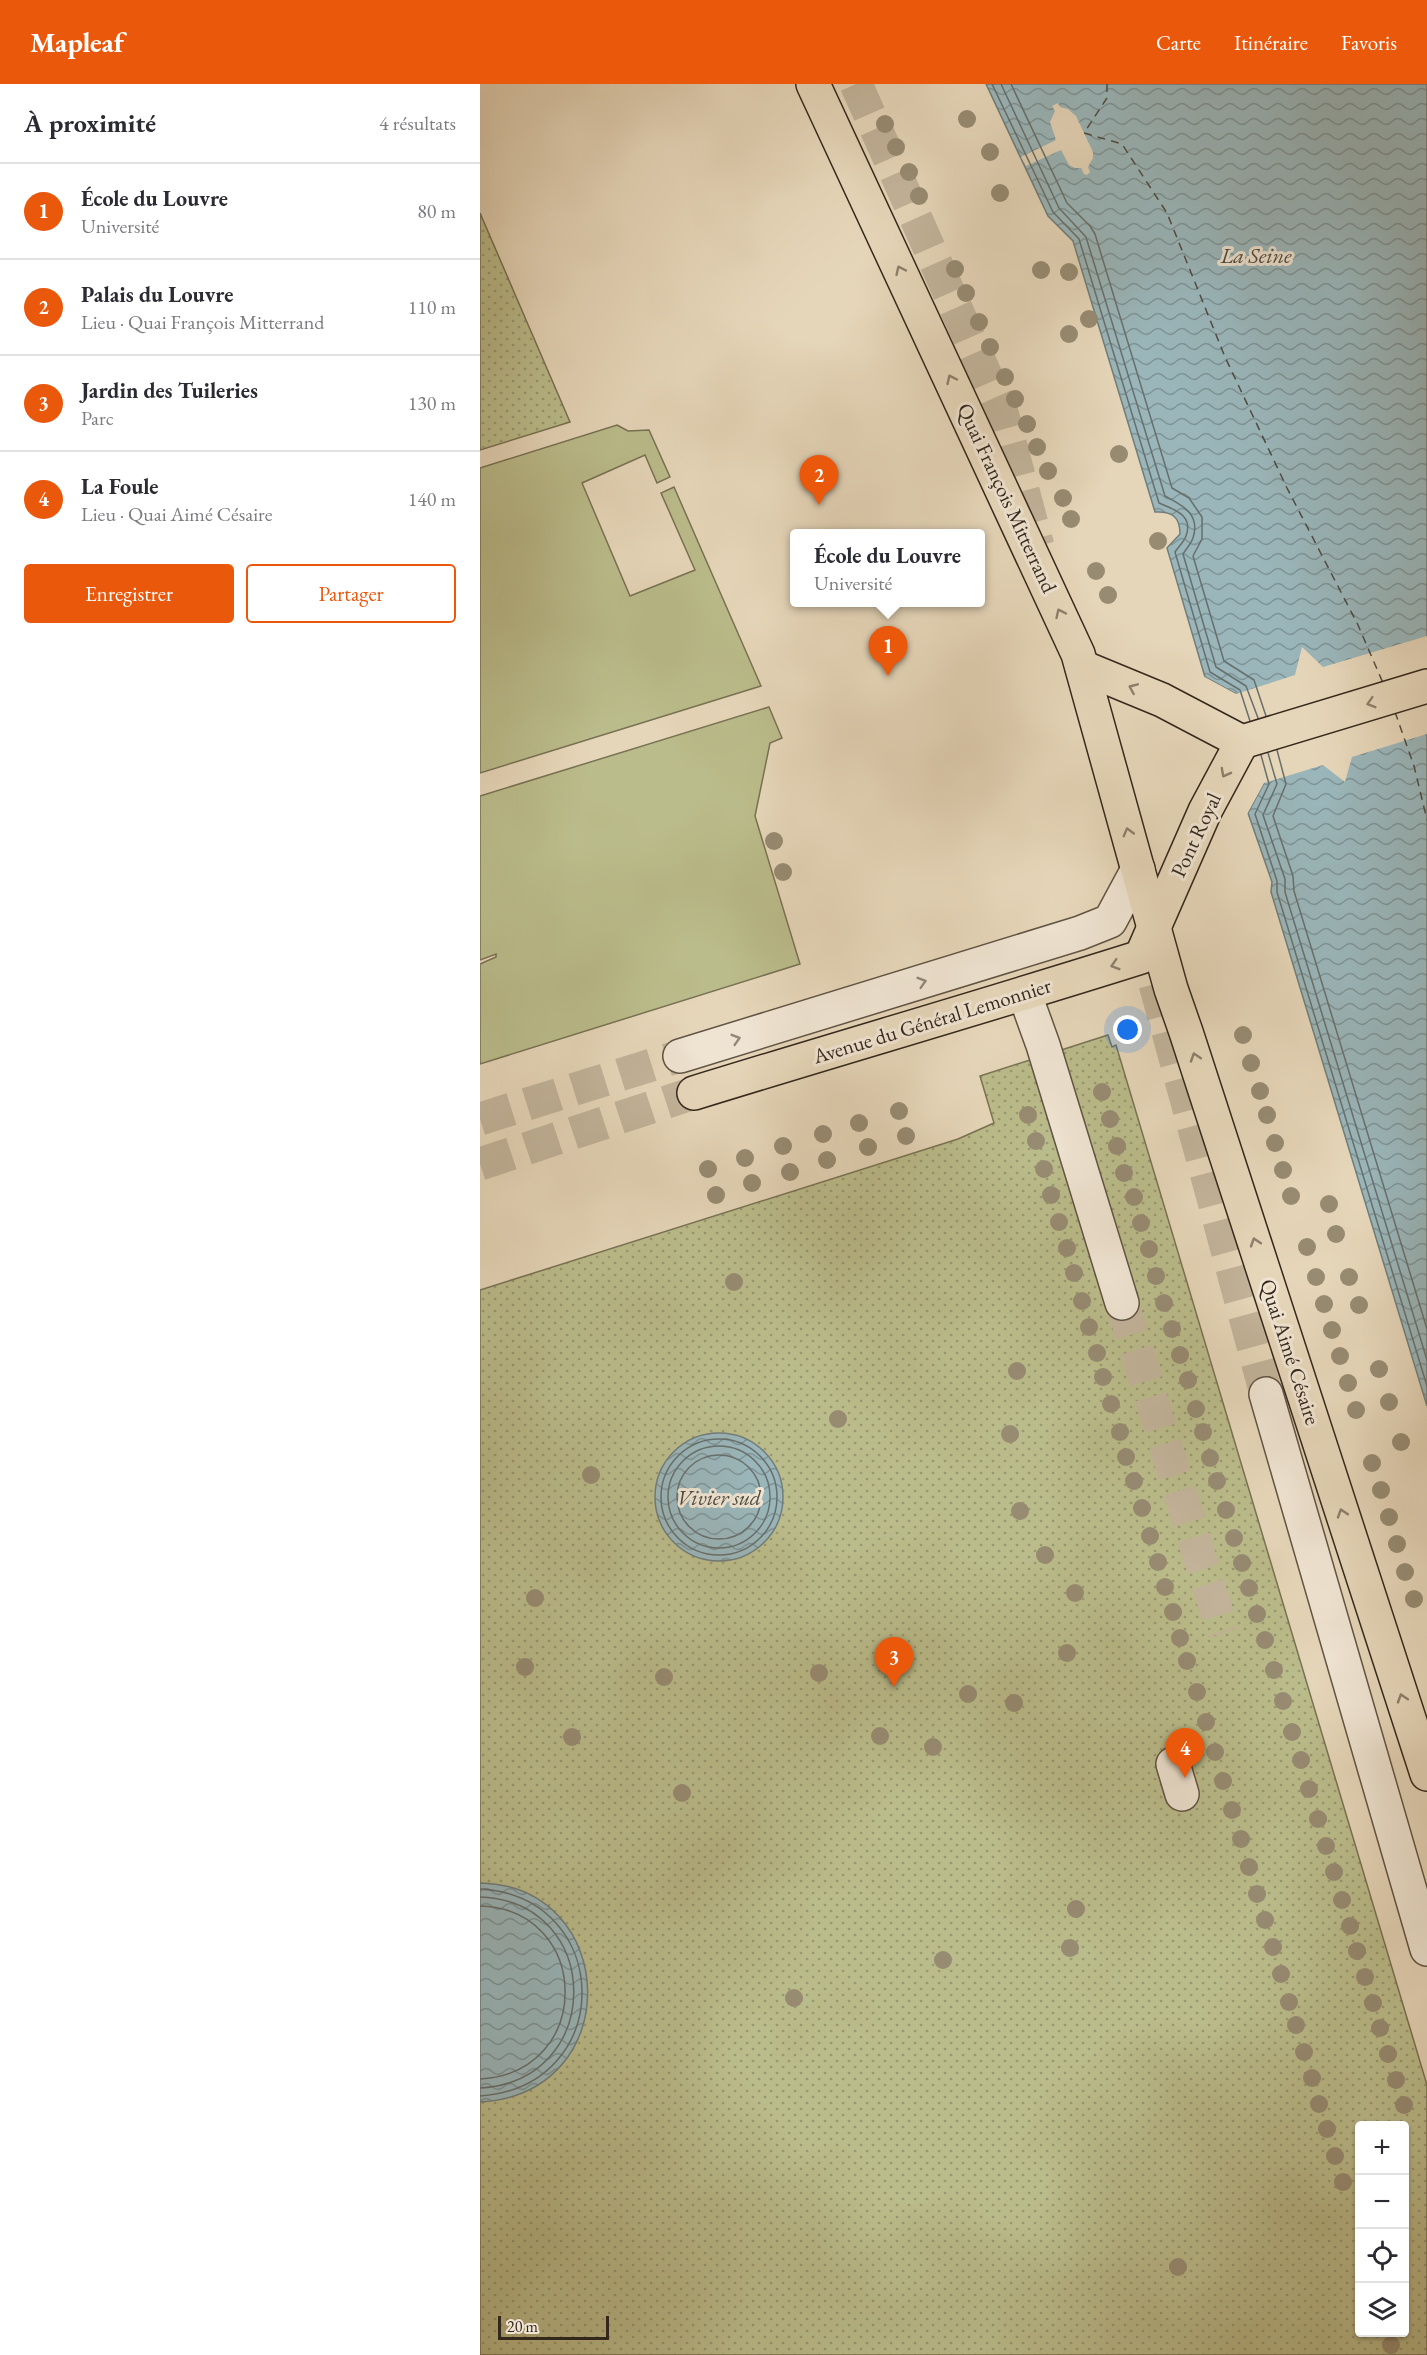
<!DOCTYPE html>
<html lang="fr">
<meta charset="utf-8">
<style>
:root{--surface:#fff;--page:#f7f7f7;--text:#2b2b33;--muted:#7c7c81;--line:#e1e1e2;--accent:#ea580c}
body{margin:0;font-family:"EB Garamond",serif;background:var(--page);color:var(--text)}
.controls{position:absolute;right:18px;bottom:18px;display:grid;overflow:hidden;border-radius:6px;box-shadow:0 2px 4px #0004}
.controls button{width:54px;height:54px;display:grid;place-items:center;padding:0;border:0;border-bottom:2px solid var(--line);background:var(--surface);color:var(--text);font:30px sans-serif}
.scale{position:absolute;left:18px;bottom:15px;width:111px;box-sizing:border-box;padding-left:6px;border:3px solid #34281d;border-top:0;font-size:16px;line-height:21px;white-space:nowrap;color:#34281d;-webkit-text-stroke:4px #efe4d2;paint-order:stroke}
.you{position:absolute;left:648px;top:946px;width:21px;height:21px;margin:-15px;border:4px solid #fff;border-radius:50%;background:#1a73e8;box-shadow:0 0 0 9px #1a73e833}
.badge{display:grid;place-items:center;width:39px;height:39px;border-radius:50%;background:var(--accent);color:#fff;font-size:20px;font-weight:700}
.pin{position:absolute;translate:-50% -50px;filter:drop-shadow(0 2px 3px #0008)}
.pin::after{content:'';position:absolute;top:32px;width:21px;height:18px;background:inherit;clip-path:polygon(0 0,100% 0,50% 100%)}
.popup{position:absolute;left:310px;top:445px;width:195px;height:78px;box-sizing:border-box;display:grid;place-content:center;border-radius:6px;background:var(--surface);filter:drop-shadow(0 2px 4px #0005);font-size:20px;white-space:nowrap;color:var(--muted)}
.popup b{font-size:22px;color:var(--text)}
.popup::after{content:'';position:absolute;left:50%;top:100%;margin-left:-12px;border:12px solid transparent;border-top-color:var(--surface)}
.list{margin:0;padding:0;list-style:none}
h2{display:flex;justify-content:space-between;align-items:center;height:78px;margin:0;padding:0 24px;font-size:26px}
h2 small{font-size:20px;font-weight:400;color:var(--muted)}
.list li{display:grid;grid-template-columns:39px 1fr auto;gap:18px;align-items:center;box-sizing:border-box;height:96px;padding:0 24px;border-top:2px solid var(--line)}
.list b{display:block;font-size:22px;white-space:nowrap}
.list p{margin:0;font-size:20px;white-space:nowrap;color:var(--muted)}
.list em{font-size:20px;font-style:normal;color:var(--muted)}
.actions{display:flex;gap:12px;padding:18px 24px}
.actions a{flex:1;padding:14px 0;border:2px solid var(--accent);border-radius:6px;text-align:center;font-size:21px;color:var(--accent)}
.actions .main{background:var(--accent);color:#fff}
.icon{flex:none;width:33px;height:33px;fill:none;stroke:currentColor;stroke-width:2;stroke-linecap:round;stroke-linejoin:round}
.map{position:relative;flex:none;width:947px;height:2271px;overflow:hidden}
header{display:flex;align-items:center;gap:36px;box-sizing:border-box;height:84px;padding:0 30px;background:var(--accent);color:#fff}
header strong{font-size:28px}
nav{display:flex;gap:33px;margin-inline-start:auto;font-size:21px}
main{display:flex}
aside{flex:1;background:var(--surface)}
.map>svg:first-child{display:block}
.grass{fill:#bbbc8b;stroke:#787254;stroke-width:1.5}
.park{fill:url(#park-dots);stroke:#787254;stroke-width:1.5;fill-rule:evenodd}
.water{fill:url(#water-waves);stroke:#717d7b;stroke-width:1.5}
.pier{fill:#e6d6b9}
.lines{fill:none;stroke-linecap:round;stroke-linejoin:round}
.shore{stroke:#676f6c;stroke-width:1.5}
.ferry{stroke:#4e4c44;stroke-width:1.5;stroke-dasharray:8 6;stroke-linecap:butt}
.minor-tunnel{stroke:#c2b39a;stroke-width:33;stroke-dasharray:33 16;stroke-linecap:butt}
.major-tunnel{stroke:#c2b39a;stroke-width:33;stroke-dasharray:33 16;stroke-linecap:butt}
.minor-casing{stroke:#605444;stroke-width:36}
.major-casing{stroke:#34281d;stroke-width:36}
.minor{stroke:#efe4d2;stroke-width:33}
.major{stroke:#e6d6b9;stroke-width:33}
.tree{fill:#978b72}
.oneway{stroke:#8d7f6b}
.oneway2{stroke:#928678}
.labels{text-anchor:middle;stroke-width:6;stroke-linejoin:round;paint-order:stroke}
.street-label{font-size:21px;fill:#34281d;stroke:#efe4d2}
.water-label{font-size:22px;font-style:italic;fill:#4e4c44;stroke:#efe4d2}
</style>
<header>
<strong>Mapleaf</strong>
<nav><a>Carte</a><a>Itinéraire</a><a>Favoris</a></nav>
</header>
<main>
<aside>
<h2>À proximité<small>4 résultats</small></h2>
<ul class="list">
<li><span class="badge">1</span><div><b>École du Louvre</b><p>Université</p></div><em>80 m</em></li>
<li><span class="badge">2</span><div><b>Palais du Louvre</b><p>Lieu · Quai François Mitterrand</p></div><em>110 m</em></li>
<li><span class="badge">3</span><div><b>Jardin des Tuileries</b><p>Parc</p></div><em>130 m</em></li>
<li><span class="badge">4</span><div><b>La Foule</b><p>Lieu · Quai Aimé Césaire</p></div><em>140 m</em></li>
</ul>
<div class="actions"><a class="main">Enregistrer</a><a>Partager</a></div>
</aside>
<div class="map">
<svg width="947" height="2271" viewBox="0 0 947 2271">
<defs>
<pattern id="park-dots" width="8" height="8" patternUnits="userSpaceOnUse" patternTransform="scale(1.5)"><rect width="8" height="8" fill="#bbbc8b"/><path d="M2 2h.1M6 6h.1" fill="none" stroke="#999971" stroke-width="1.8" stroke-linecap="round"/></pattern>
<pattern id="water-waves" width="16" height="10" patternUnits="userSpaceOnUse" patternTransform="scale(1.5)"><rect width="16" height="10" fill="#9ab6ba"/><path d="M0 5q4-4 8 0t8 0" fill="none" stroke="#7e9497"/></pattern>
</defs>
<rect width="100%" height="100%" fill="#e6d6b9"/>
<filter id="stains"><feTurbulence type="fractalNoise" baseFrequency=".00333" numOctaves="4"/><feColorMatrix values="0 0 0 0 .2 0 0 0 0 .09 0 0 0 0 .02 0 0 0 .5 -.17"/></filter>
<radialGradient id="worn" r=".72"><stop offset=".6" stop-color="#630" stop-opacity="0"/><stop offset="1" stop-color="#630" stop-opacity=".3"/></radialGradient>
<!-- grass -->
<g class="grass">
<path d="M137,341L148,347L169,346L190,393L177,399L165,371L102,399L150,512L215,486L181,409L194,403L281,602L0,689V384Z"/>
<path d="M289,623L302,654L290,659L275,732L320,880L0,980V880L16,873V870L0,876V712Z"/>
</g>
<!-- park -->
<g class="park">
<path d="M0,129L90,338L0,366Z"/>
<path d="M628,951L632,963L636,961L947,2001V2271H0V1206L478,1055L514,1039L500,992ZM880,2042H924V2248H880Z"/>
</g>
<!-- water -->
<g class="water">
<path d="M506,0H947V1322L791,808L792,798L768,729L784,699L756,610L725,593L687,464L700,450C700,433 692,427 675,428L593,157L568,132Z"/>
<circle cx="239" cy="1413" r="64"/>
<path d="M0,1799C140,1802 147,2010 0,2018Z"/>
</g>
<!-- pier -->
<g class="pier">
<path d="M578,19L580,23L588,25L596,32L613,68V74L608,83L610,88L607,91L604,90L601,84H595L589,81L581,66L546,82L541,73L576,56L570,38L575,27L572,22Z"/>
<path d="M947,552V650L872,673L865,698L843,681L784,699L766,732L765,728L780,699L753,612L723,595L721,591L756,610L815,591L822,563L843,583Z"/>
</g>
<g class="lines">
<!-- shore -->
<g class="shore">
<path d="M512,0L573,128L599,155L679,419C692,425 714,430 706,452C704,458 698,463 695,468L730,588L760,606L770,637"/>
<path d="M521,0L579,124L606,153L685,412C701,421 721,429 713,454C711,460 706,465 703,470L736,583L766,602L778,634"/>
<path d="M531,0L587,119L610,142L615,150L692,404L709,414L722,433V455L713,472L744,577L774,596L786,632"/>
<path d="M797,666L806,700L793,732L813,792L814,807L947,1245"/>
<path d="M788,669L797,700L783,731L805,795V808L947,1276"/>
<path d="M781,671L789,700L775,730L797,797V808L947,1302"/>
<circle cx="239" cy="1413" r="58"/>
<circle cx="239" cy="1413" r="51"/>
<circle cx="239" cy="1413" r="42"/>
<path d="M0,1805C134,1812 138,2002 0,2012"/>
<path d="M0,1813C124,1817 126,1997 0,2004"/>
<path d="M0,1822C112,1825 115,1989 0,1995"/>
</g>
<!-- ferry -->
<g class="ferry">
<path d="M627,0V14L604,49L642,60L687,129L745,273L807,404L878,541L903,599"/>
<path d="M915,628L934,682L947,736"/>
</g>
<!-- minor-tunnel -->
<g class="minor-tunnel">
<path d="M376,0L521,325L558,462"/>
<path d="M675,900L786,1310"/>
<path d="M0,1035L200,972"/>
<path d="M642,1219L743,1549"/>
</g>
<!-- major-tunnel -->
<path class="major-tunnel" d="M0,1080L214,1009"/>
<defs>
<g id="minor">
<path d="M545,911L563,961L642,1219"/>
<path d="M200,972L600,849L630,837L658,785"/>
<path d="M786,1310L947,1865"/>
<path d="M693,1680L702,1710"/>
</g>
<g id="major">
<path d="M333,0L598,570L691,905L706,948L947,1690"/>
<path d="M602,583L682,616L762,658L947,602"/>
<path d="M214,1009C363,963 512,920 661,873L725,727L762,658"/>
</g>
</defs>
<!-- minor casing -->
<use href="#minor" class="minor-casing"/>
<!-- major casing -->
<use href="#major" class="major-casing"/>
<!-- minor -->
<use href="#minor" class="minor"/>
<!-- major -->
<use href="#major" class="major"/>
</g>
<!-- trees -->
<g class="tree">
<circle cx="487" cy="35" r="9"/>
<circle cx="405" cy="40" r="9"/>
<circle cx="416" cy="63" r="9"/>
<circle cx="510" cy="68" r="9"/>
<circle cx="429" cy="88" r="9"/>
<circle cx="520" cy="109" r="9"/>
<circle cx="439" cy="112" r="9"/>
<circle cx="475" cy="185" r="9"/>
<circle cx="561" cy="186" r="9"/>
<circle cx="589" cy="188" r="9"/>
<circle cx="486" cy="209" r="9"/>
<circle cx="609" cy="235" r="9"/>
<circle cx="499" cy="238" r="9"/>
<circle cx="589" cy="250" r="9"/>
<circle cx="510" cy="263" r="9"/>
<circle cx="525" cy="293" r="9"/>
<circle cx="535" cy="315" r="9"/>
<circle cx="547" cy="340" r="9"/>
<circle cx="557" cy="363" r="9"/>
<circle cx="639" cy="370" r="9"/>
<circle cx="568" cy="387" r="9"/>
<circle cx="583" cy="414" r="9"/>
<circle cx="591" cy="435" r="9"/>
<circle cx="678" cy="457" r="9"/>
<circle cx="616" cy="487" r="9"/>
<circle cx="628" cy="511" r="9"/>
<circle cx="294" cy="757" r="9"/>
<circle cx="303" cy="788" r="9"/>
<circle cx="763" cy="951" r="9"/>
<circle cx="771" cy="979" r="9"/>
<circle cx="780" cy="1007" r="9"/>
<circle cx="622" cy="1008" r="9"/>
<circle cx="419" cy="1027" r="9"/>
<circle cx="548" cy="1031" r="9"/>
<circle cx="787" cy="1031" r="9"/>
<circle cx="630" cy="1035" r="9"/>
<circle cx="379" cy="1039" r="9"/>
<circle cx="343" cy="1050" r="9"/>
<circle cx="426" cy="1052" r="9"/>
<circle cx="556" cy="1057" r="9"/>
<circle cx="795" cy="1059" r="9"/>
<circle cx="303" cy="1062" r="9"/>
<circle cx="637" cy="1062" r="9"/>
<circle cx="388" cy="1063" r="9"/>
<circle cx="265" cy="1074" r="9"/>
<circle cx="347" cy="1076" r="9"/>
<circle cx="228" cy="1085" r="9"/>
<circle cx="564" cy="1085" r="9"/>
<circle cx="803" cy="1086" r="9"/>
<circle cx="310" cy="1088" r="9"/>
<circle cx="644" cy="1089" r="9"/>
<circle cx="272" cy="1099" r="9"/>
<circle cx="236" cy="1111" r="9"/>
<circle cx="571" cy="1111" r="9"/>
<circle cx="811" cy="1112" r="9"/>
<circle cx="654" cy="1113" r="9"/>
<circle cx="849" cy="1120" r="9"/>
<circle cx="579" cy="1138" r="9"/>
<circle cx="661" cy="1139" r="9"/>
<circle cx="856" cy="1150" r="9"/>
<circle cx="827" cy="1163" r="9"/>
<circle cx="587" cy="1164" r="9"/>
<circle cx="669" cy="1165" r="9"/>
<circle cx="594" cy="1189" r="9"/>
<circle cx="676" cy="1192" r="9"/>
<circle cx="836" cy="1193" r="9"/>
<circle cx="869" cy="1193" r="9"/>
<circle cx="254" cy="1198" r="9"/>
<circle cx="602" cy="1217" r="9"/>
<circle cx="684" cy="1219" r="9"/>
<circle cx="844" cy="1220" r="9"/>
<circle cx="879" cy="1221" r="9"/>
<circle cx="609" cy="1243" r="9"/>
<circle cx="692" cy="1245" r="9"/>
<circle cx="852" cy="1246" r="9"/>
<circle cx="617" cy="1269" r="9"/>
<circle cx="700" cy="1271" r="9"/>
<circle cx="860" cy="1272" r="9"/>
<circle cx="899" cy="1285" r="9"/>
<circle cx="537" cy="1287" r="9"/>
<circle cx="623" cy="1293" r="9"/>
<circle cx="708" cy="1296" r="9"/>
<circle cx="868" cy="1299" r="9"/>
<circle cx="909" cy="1318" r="9"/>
<circle cx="631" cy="1320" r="9"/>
<circle cx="716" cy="1325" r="9"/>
<circle cx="876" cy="1326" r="9"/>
<circle cx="358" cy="1335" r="9"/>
<circle cx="640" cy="1348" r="9"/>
<circle cx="723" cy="1348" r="9"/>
<circle cx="530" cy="1350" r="9"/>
<circle cx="921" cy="1358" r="9"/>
<circle cx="646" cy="1373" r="9"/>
<circle cx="730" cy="1374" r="9"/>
<circle cx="892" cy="1379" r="9"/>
<circle cx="111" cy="1391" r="9"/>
<circle cx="654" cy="1397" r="9"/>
<circle cx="737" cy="1397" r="9"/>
<circle cx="901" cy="1406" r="9"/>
<circle cx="662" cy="1424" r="9"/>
<circle cx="746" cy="1426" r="9"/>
<circle cx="540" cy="1427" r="9"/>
<circle cx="909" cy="1433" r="9"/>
<circle cx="670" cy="1452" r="9"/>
<circle cx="754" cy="1454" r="9"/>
<circle cx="917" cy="1460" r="9"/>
<circle cx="565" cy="1471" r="9"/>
<circle cx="678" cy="1478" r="9"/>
<circle cx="762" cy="1479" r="9"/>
<circle cx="925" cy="1488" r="9"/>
<circle cx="685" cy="1503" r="9"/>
<circle cx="769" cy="1504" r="9"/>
<circle cx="595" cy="1509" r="9"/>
<circle cx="55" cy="1514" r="9"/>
<circle cx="934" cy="1515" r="9"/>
<circle cx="693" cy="1528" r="9"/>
<circle cx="777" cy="1530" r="9"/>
<circle cx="700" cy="1554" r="9"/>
<circle cx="785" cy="1556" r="9"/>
<circle cx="587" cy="1569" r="9"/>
<circle cx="707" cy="1577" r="9"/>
<circle cx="45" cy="1583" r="9"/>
<circle cx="794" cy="1586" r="9"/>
<circle cx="339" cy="1589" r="9"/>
<circle cx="184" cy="1593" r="9"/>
<circle cx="717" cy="1608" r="9"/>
<circle cx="488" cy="1610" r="9"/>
<circle cx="803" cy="1617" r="9"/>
<circle cx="534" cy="1619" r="9"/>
<circle cx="726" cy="1638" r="9"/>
<circle cx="812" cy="1648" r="9"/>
<circle cx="400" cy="1652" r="9"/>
<circle cx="92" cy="1653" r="9"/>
<circle cx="453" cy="1663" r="9"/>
<circle cx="735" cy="1668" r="9"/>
<circle cx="821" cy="1676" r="9"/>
<circle cx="743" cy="1697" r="9"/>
<circle cx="829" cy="1705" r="9"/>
<circle cx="202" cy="1709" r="9"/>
<circle cx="752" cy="1726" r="9"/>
<circle cx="838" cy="1735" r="9"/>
<circle cx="761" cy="1755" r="9"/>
<circle cx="846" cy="1762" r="9"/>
<circle cx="769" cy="1783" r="9"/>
<circle cx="854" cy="1788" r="9"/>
<circle cx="777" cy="1810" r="9"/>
<circle cx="862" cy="1816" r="9"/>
<circle cx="596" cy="1825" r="9"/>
<circle cx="785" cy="1836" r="9"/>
<circle cx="870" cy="1842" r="9"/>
<circle cx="793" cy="1863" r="9"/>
<circle cx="590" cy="1864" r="9"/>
<circle cx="877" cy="1867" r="9"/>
<circle cx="463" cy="1876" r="9"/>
<circle cx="801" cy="1890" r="9"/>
<circle cx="885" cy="1893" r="9"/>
<circle cx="314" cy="1914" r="9"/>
<circle cx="809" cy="1918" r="9"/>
<circle cx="893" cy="1919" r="9"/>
<circle cx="816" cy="1941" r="9"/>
<circle cx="900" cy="1944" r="9"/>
<circle cx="824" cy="1968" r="9"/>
<circle cx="908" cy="1970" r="9"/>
<circle cx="832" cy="1994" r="9"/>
<circle cx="916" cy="1996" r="9"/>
<circle cx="839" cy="2020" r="9"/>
<circle cx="924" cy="2021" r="9"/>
<circle cx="847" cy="2045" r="9"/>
<circle cx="855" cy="2072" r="9"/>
<circle cx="863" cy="2098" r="9"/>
<circle cx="698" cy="2183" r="9"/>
<circle cx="911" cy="2261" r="9"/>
</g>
<!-- one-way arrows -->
<defs><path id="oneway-chevron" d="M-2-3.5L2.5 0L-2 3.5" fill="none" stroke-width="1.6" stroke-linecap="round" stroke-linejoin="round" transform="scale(1.5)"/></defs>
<g class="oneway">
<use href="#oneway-chevron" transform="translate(420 186) rotate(-115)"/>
<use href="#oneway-chevron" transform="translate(471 295) rotate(-115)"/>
<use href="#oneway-chevron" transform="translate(580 529) rotate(-115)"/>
<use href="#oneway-chevron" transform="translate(653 604) rotate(-157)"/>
<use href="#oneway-chevron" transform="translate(891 619) rotate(163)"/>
<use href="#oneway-chevron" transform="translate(745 689) rotate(118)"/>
<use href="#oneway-chevron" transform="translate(648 748) rotate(-105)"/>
<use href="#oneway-chevron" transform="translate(635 881) rotate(163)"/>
<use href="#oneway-chevron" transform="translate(715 973) rotate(-108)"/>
<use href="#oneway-chevron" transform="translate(775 1158) rotate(-108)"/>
<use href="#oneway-chevron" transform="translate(862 1429) rotate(-108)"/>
<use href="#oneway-chevron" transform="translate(922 1614) rotate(-108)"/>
</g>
<g class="oneway2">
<use href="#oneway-chevron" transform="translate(442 898) rotate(-17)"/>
<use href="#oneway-chevron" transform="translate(256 955) rotate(-17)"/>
</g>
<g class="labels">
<!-- street labels -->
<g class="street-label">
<text transform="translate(527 414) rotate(65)" y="7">Quai François Mitterrand</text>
<text transform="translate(716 751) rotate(-65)" y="7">Pont Royal</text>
<text transform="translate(452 937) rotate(-17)" y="7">Avenue du Général Lemonnier</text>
<text transform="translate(810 1268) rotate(72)" y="7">Quai Aimé Césaire</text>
</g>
<!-- water labels -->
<g class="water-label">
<text x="776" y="179">La Seine</text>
<text x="239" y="1421">Vivier sud</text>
</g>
</g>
<rect width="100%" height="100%" filter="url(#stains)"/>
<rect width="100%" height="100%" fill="url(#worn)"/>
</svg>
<div class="controls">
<button>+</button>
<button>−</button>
<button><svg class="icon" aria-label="locate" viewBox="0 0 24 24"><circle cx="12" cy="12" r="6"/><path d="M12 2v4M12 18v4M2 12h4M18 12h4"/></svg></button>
<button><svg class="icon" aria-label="layers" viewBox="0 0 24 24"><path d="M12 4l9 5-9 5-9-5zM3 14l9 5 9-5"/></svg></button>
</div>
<div class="scale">20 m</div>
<div class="you"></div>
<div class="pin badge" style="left:408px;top:592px">1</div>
<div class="popup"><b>École du Louvre</b>Université</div>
<div class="pin badge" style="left:339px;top:421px">2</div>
<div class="pin badge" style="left:414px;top:1603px">3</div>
<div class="pin badge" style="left:705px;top:1694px">4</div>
</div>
</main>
